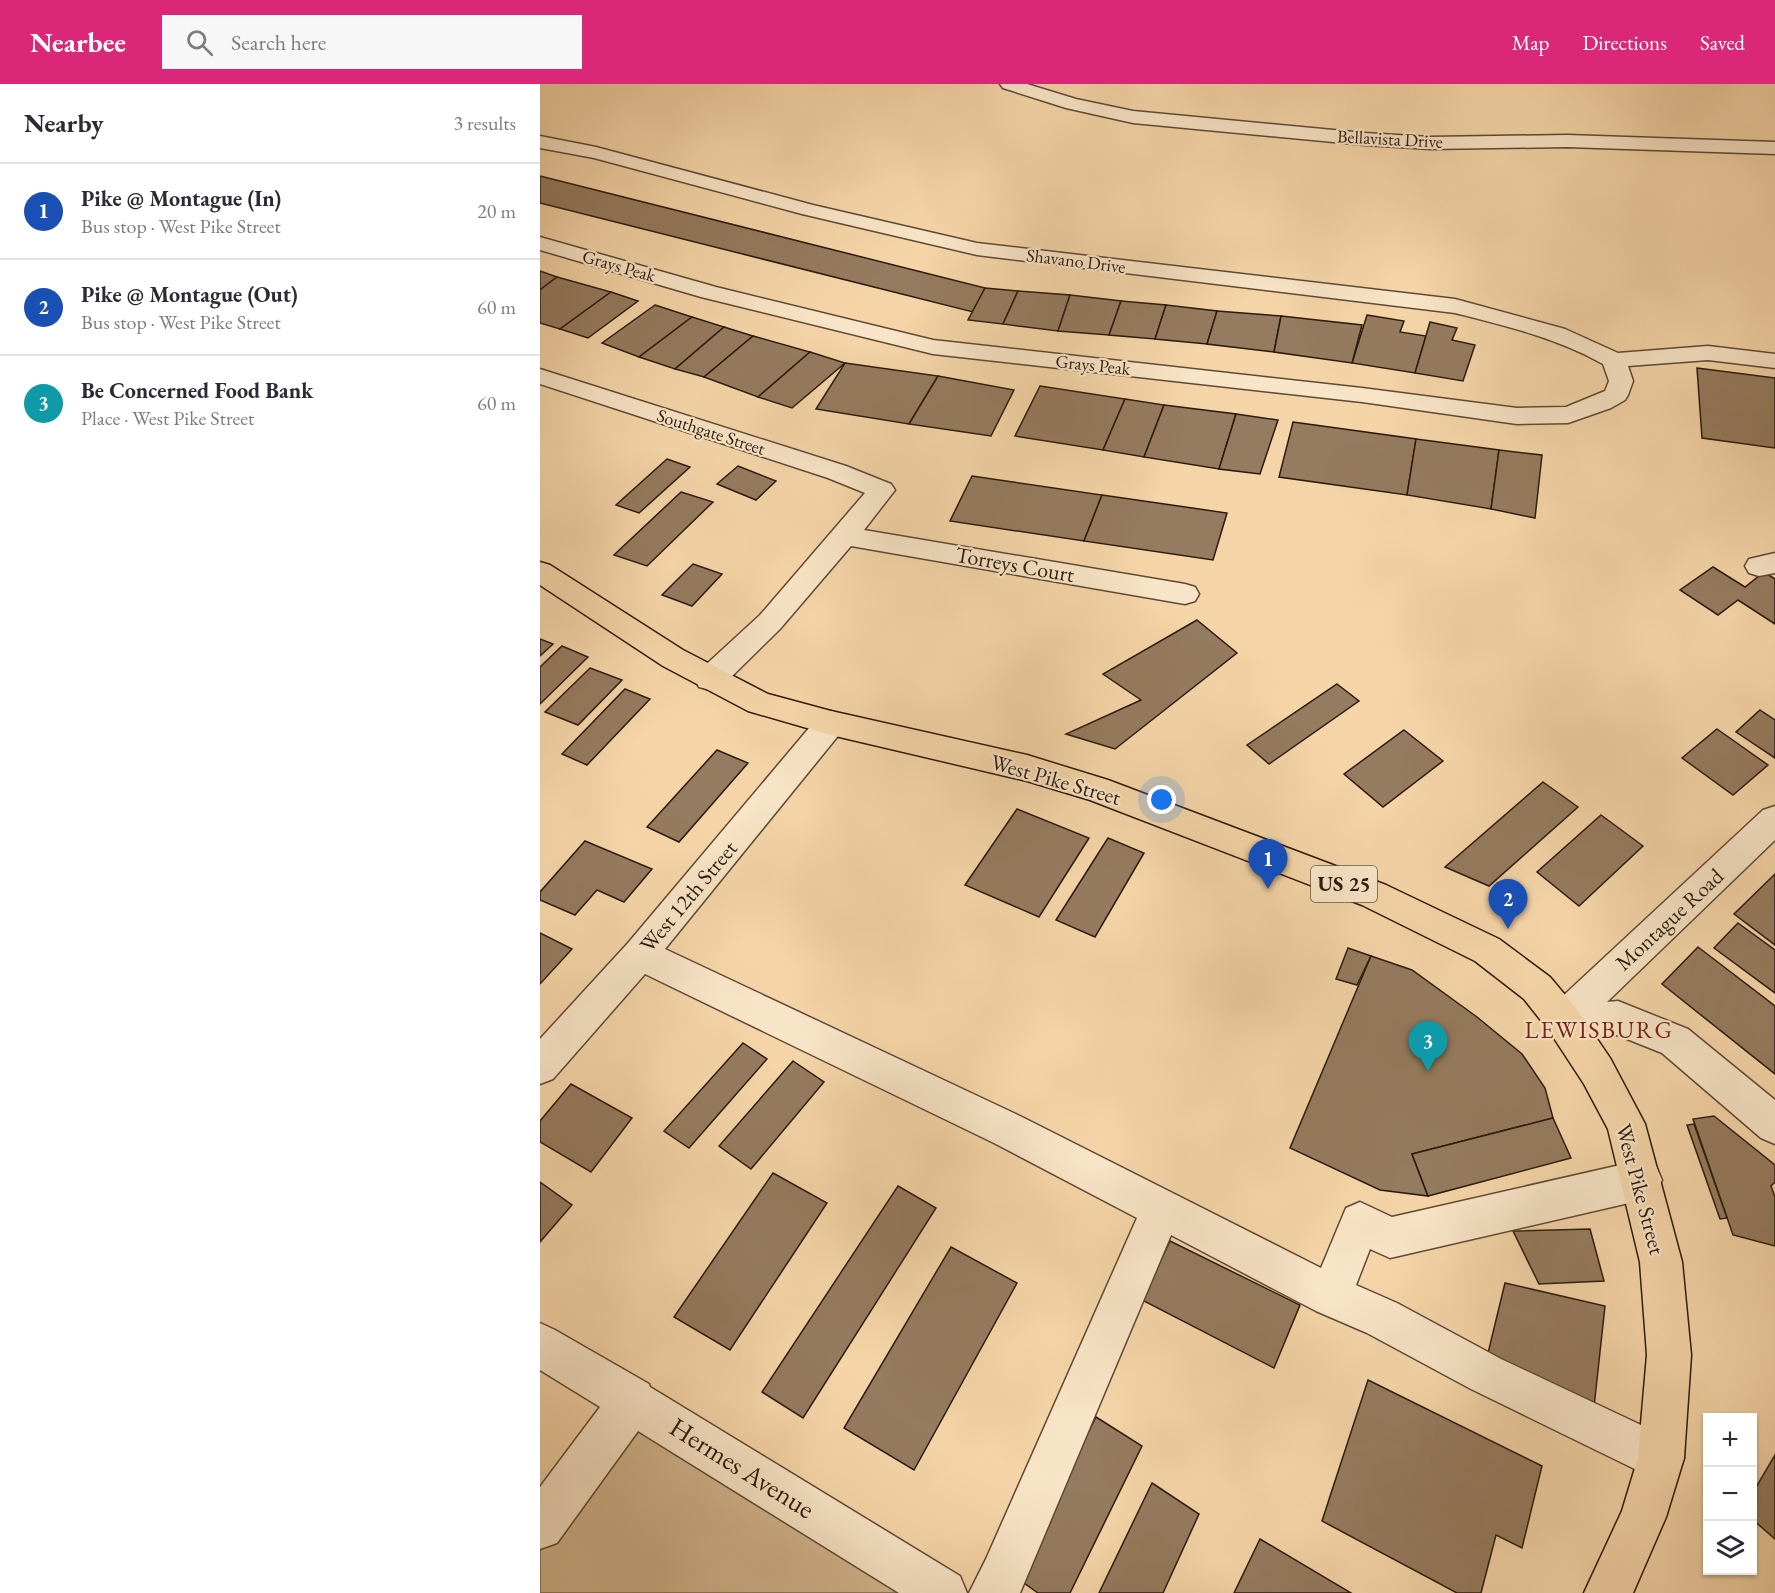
<!DOCTYPE html>
<meta charset="utf-8">
<style>
:root{--surface:#fff;--page:#f7f7f7;--text:#2b2b33;--muted:#7c7c81;--line:#e1e1e2;--accent:#db2777}
body{margin:0;font-family:"EB Garamond",serif;background:var(--page);color:var(--text)}
.controls{position:absolute;right:18px;bottom:18px;display:grid;overflow:hidden;border-radius:0px;box-shadow:0 2px 4px #0004}
.controls button{width:54px;height:54px;display:grid;place-items:center;padding:0;border:0;border-bottom:2px solid var(--line);background:var(--surface);color:var(--text);font:30px sans-serif}
.you{position:absolute;left:622px;top:716px;width:21px;height:21px;margin:-15px;border:4px solid #fff;border-radius:50%;background:#1a73e8;box-shadow:0 0 0 9px #1a73e833}
.badge{display:grid;place-items:center;width:39px;height:39px;border-radius:50%;background:var(--accent);color:#fff;font-size:20px;font-weight:700}
.pin{position:absolute;translate:-50% -50px;filter:drop-shadow(0 2px 3px #0008)}
.pin::after{content:'';position:absolute;top:32px;width:21px;height:18px;background:inherit;clip-path:polygon(0 0,100% 0,50% 100%)}
.list{margin:0;padding:0;list-style:none}
h2{display:flex;justify-content:space-between;align-items:center;height:78px;margin:0;padding:0 24px;font-size:26px}
h2 small{font-size:20px;font-weight:400;color:var(--muted)}
.list li{display:grid;grid-template-columns:39px 1fr auto;gap:18px;align-items:center;box-sizing:border-box;height:96px;padding:0 24px;border-top:2px solid var(--line)}
.list b{display:block;font-size:22px;white-space:nowrap}
.list p{margin:0;font-size:20px;white-space:nowrap;color:var(--muted)}
.list em{font-size:20px;font-style:normal;color:var(--muted)}
.icon{flex:none;width:33px;height:33px;fill:none;stroke:currentColor;stroke-width:2;stroke-linecap:round;stroke-linejoin:round}
.map{position:relative;flex:none;width:1235px;height:1509px;overflow:hidden}
header{display:flex;align-items:center;gap:36px;box-sizing:border-box;height:84px;padding:0 30px;background:var(--accent);color:#fff}
header strong{font-size:28px}
nav{display:flex;gap:33px;margin-inline-start:auto;font-size:21px}
.search{width:420px;height:54px;background:var(--page);display:flex;align-items:center;gap:15px;box-sizing:border-box;padding:0 21px;border-radius:0px;color:var(--muted);font-size:22px}
main{display:flex}
aside{flex:1;background:var(--surface)}
.map>svg:first-child{display:block}
.green{fill:#d3b58e;stroke:#80684e;stroke-width:1.5}
.building{fill:#957b5f;stroke:#2c1a0f;stroke-width:1.5}
.lines{fill:none;stroke-linecap:round;stroke-linejoin:round}
.minor-casing{stroke:#5e4935;stroke-width:3}
.major-casing{stroke:#2c1a0f;stroke-width:3}
.minor{fill:#f8e4c6;fill-rule:evenodd}
.major{fill:#f5d5a8;fill-rule:evenodd}
.labels{text-anchor:middle;stroke-width:4.5;stroke-linejoin:round;paint-order:stroke}
.far-street-label{font-size:18px;fill:#2c1a0f;stroke:#f8e4c6}
.shield{fill:#f8e4c6;stroke:#695746;stroke-width:1.5}
.shield-label{font-size:21px;font-weight:bold;fill:#2c1a0f}
.street-label{font-size:22px;fill:#2c1a0f;stroke:#f8e4c6}
.neighbourhood-label{font-size:24px;letter-spacing:1.5px;fill:#7a1f14;stroke:#f8e4c6}
.near-street-label{font-size:27px;fill:#2c1a0f;stroke:#f8e4c6}
</style>
<header>
<strong>Nearbee</strong>
<div class="search"><svg class="icon" aria-label="search" viewBox="0 0 24 24"><circle cx="10" cy="10" r="6"/><path d="M15 15l6 6"/></svg>Search here</div>
<nav><a>Map</a><a>Directions</a><a>Saved</a></nav>
</header>
<main>
<aside>
<h2>Nearby<small>3 results</small></h2>
<ul class="list">
<li><span class="badge" style="background:#1a4fb4">1</span><div><b>Pike @ Montague (In)</b><p>Bus stop · West Pike Street</p></div><em>20 m</em></li>
<li><span class="badge" style="background:#1a4fb4">2</span><div><b>Pike @ Montague (Out)</b><p>Bus stop · West Pike Street</p></div><em>60 m</em></li>
<li><span class="badge" style="background:#0f9aa8">3</span><div><b>Be Concerned Food Bank</b><p>Place · West Pike Street</p></div><em>60 m</em></li>
</ul>
</aside>
<div class="map">
<svg width="1235" height="1509" viewBox="0 0 1235 1509">
<rect width="100%" height="100%" fill="#f5d5a8"/>
<filter id="stains"><feTurbulence type="fractalNoise" baseFrequency=".00333" numOctaves="4"/><feColorMatrix values="0 0 0 0 .2 0 0 0 0 .09 0 0 0 0 .02 0 0 0 .5 -.17"/></filter>
<radialGradient id="worn" r=".72"><stop offset=".6" stop-color="#630" stop-opacity="0"/><stop offset="1" stop-color="#630" stop-opacity=".3"/></radialGradient>
<!-- green -->
<path class="green" d="M93,1316L378,1509H0V1442Z"/>
<!-- building -->
<g class="building">
<path d="M0,92L445,204L433,228L0,119Z"/>
<path d="M0,187L17,193L0,206Z"/>
<path d="M17,193L71,208L20,245L0,239V206Z"/>
<path d="M445,204L478,207L463,240L428,236Z"/>
<path d="M478,207L530,211L518,247L463,240Z"/>
<path d="M71,208L98,217L48,254L20,245Z"/>
<path d="M530,211L581,217L569,251L518,247Z"/>
<path d="M581,217L626,221L615,255L569,251Z"/>
<path d="M115,221L152,233L99,273L62,259Z"/>
<path d="M626,221L677,227L667,260L615,255Z"/>
<path d="M677,227L741,232L734,268L667,260Z"/>
<path d="M827,231L864,237L860,248L886,252L875,289L812,279Z"/>
<path d="M741,232L822,241L812,279L734,268Z"/>
<path d="M152,233L184,243L135,285L99,273Z"/>
<path d="M890,238L917,244L912,256L935,261L923,297L875,289Z"/>
<path d="M184,243L213,252L164,293L135,285Z"/>
<path d="M213,252L270,268L218,313L164,293Z"/>
<path d="M270,268L305,279L252,324L218,313Z"/>
<path d="M305,279L398,292L369,340L276,325Z"/>
<path d="M1157,284L1235,294V364L1162,354Z"/>
<path d="M398,292L474,306L451,352L369,340Z"/>
<path d="M500,302L585,315L563,366L475,352Z"/>
<path d="M585,315L624,321L604,373L563,366Z"/>
<path d="M624,321L696,330L679,385L604,373Z"/>
<path d="M696,330L738,336L720,390L679,385Z"/>
<path d="M753,338L876,355L867,411L739,393Z"/>
<path d="M876,355L959,366L951,425L867,411Z"/>
<path d="M959,366L1002,371L995,434L951,425Z"/>
<path d="M127,375L150,383L99,429L76,421Z"/>
<path d="M198,382L236,397L216,416L177,400Z"/>
<path d="M432,392L562,411L544,457L410,437Z"/>
<path d="M141,408L173,418L107,482L74,471Z"/>
<path d="M562,411L687,429L673,476L544,457Z"/>
<path d="M153,480L182,490L152,522L122,511Z"/>
<path d="M1173,483L1205,503L1224,488L1235,495V540L1198,516L1178,531L1140,506Z"/>
<path d="M657,536L697,569L575,665L526,650L601,616L563,590Z"/>
<path d="M0,555L13,560L0,572Z"/>
<path d="M22,562L48,573L0,620V583Z"/>
<path d="M50,584L82,596L38,641L5,628Z"/>
<path d="M797,600L819,617L729,680L707,661Z"/>
<path d="M85,605L110,615L47,681L22,670Z"/>
<path d="M1220,626L1235,636V674L1196,648Z"/>
<path d="M1177,645L1228,681L1193,711L1142,674Z"/>
<path d="M864,646L903,677L843,723L804,690Z"/>
<path d="M177,666L208,679L139,758L107,743Z"/>
<path d="M1003,698L1038,723L949,802L905,783Z"/>
<path d="M477,725L549,754L499,833L425,801Z"/>
<path d="M1061,731L1103,762L1039,822L997,788Z"/>
<path d="M568,754L604,769L555,853L516,836Z"/>
<path d="M45,757L112,785L84,818L57,806L35,831L0,816V808Z"/>
<path d="M1235,790V861L1194,830Z"/>
<path d="M1198,839L1235,866V909L1174,864Z"/>
<path d="M0,849L32,865L0,900Z"/>
<path d="M1158,863L1235,922V990L1122,900Z"/>
<path d="M808,864L831,872L817,901L796,895Z"/>
<path d="M831,872L872,886L937,933L982,970L1005,1004L1013,1034L872,1070L888,1112L840,1106L750,1064Z"/>
<path d="M203,959L227,975L149,1064L124,1047Z"/>
<path d="M253,977L284,998L211,1085L179,1062Z"/>
<path d="M31,1000L92,1034L51,1088L0,1058V1037Z"/>
<path d="M1174,1032L1235,1081V1098L1231,1102L1235,1113V1162L1193,1151L1153,1035Z"/>
<path d="M1013,1034L1031,1074L888,1112L872,1070Z"/>
<path d="M1154,1040L1187,1134L1180,1135L1147,1041Z"/>
<path d="M233,1089L287,1119L190,1266L134,1233Z"/>
<path d="M0,1098L32,1121L0,1158Z"/>
<path d="M358,1102L396,1124L263,1334L222,1308Z"/>
<path d="M1050,1145L1064,1197L999,1200L973,1147Z"/>
<path d="M630,1157L760,1221L734,1284L602,1216Z"/>
<path d="M411,1163L477,1199L374,1386L304,1344Z"/>
<path d="M965,1199L1065,1222L1054,1323L948,1269Z"/>
<path d="M828,1296L1002,1382L982,1464L956,1451L941,1509H917L782,1437Z"/>
<path d="M556,1333L602,1362L530,1509H498L474,1492Z"/>
<path d="M1235,1371V1455L1212,1435V1410Z"/>
<path d="M612,1399L659,1430L623,1509H559Z"/>
<path d="M720,1455L811,1509H694Z"/>
</g>
<g class="lines">
<defs>
<g id="minor">
<path d="M460,0H487L536,15L593,27L825,49L890,53L1027,51L1235,58V70L1027,63L890,65L825,61L593,39L526,24L463,4Z"/>
<path d="M0,52L56,63L273,121L437,159L915,215L1025,245L1078,269L1168,262L1235,270V284L1168,276L1088,282L1093,297L1088,311L1085,316L1071,324L1028,339L977,340L822,318L393,270L161,213L0,166V153L176,203L393,256L822,304L977,324L1026,323L1065,307L1069,297L1063,280C1017,254 966,242 915,229L437,171L262,130L54,74L0,64Z"/>
<path d="M0,285L306,382L351,400L355,406L324,446L645,500L655,503L659,510L655,517L645,520L311,462L240,545L181,603L170,606L159,603L155,595L159,587L220,531L325,409L288,394L0,300Z"/>
<path d="M1235,469V489L1219,492L1209,489L1205,482L1209,475Z"/>
<path d="M291,627L302,631L306,639L302,647L125,865L482,1033L781,1184L806,1124L820,1118L852,1133L1102,1076L1116,1082L1122,1096L1116,1110L1102,1116L850,1174L830,1165L816,1201L857,1219L961,1275L1137,1358L1144,1374L1137,1390L1121,1397L1105,1390L931,1305L827,1249L776,1227L631,1151L480,1509H429L446,1475L597,1134L454,1059L105,890L13,995L0,1000V955L88,859L280,631Z"/>
<path d="M1235,722V756L1067,918L1078,917L1148,945L1235,1016V1060L1221,1054L1122,969L1077,951L1023,953L1010,948L1005,936L1010,924L1223,726Z"/>
<path d="M0,1239L15,1246L109,1300L110,1303L420,1492L427,1509H359L98,1347L17,1459L0,1465V1403L60,1323L0,1286Z"/>
</g>
<path id="major" d="M0,478L10,481L143,566L228,610L291,627L487,671L568,696L846,801L959,855L1010,893L1036,924L1070,974L1105,1040L1142,1178L1151,1271L1144,1374L1126,1433L1093,1509H1044L1082,1427L1098,1374L1107,1271L1100,1178L1068,1045L1044,1000L1010,948L984,915L935,877L822,821L550,716L487,697L291,651L208,627L123,582L0,501Z"/>
</defs>
<!-- minor casing -->
<use href="#minor" class="minor-casing"/>
<!-- major casing -->
<use href="#major" class="major-casing"/>
<!-- minor -->
<use href="#minor" class="minor"/>
<!-- major -->
<use href="#major" class="major"/>
</g>
<g class="labels">
<!-- far-street labels -->
<g class="far-street-label">
<text transform="translate(850 55) rotate(3)" y="6">Bellavista Drive</text>
<text transform="translate(536 177) rotate(7)" y="6">Shavano Drive</text>
<text transform="translate(79 182) rotate(16)" y="6">Grays Peak</text>
<text transform="translate(553 281) rotate(6)" y="6">Grays Peak</text>
<text transform="translate(171 348) rotate(18)" y="6">Southgate Street</text>
</g>
<!-- shield labels -->
<rect class="shield" x="771" y="782" width="66" height="36" rx="4.5"/>
<g class="shield-label">
<text x="804" y="807">US 25</text>
</g>
<!-- street labels -->
<g class="street-label">
<text transform="translate(475 480) rotate(10)" y="8">Torreys Court</text>
<text transform="translate(516 695) rotate(16)" y="8">West Pike Street</text>
<text transform="translate(148 812) rotate(-50)" y="8">West 12th Street</text>
<text transform="translate(1129 835) rotate(-43)" y="8">Montague Road</text>
<text transform="translate(1101 1105) rotate(75)" y="8">West Pike Street</text>
</g>
<!-- neighbourhood labels -->
<g class="neighbourhood-label">
<text x="1059" y="954">LEWISBURG</text>
</g>
<!-- near-street labels -->
<g class="near-street-label">
<text transform="translate(202 1384) rotate(32)" y="9">Hermes Avenue</text>
</g>
</g>
<rect width="100%" height="100%" filter="url(#stains)"/>
<rect width="100%" height="100%" fill="url(#worn)"/>
</svg>
<div class="controls">
<button>+</button>
<button>−</button>
<button><svg class="icon" aria-label="layers" viewBox="0 0 24 24"><path d="M12 4l9 5-9 5-9-5zM3 14l9 5 9-5"/></svg></button>
</div>
<div class="you"></div>
<div class="pin badge" style="left:728px;top:805px;background:#1a4fb4">1</div>
<div class="pin badge" style="left:968px;top:845px;background:#1a4fb4">2</div>
<div class="pin badge" style="left:888px;top:987px;background:#0f9aa8">3</div>
</div>
</main>
